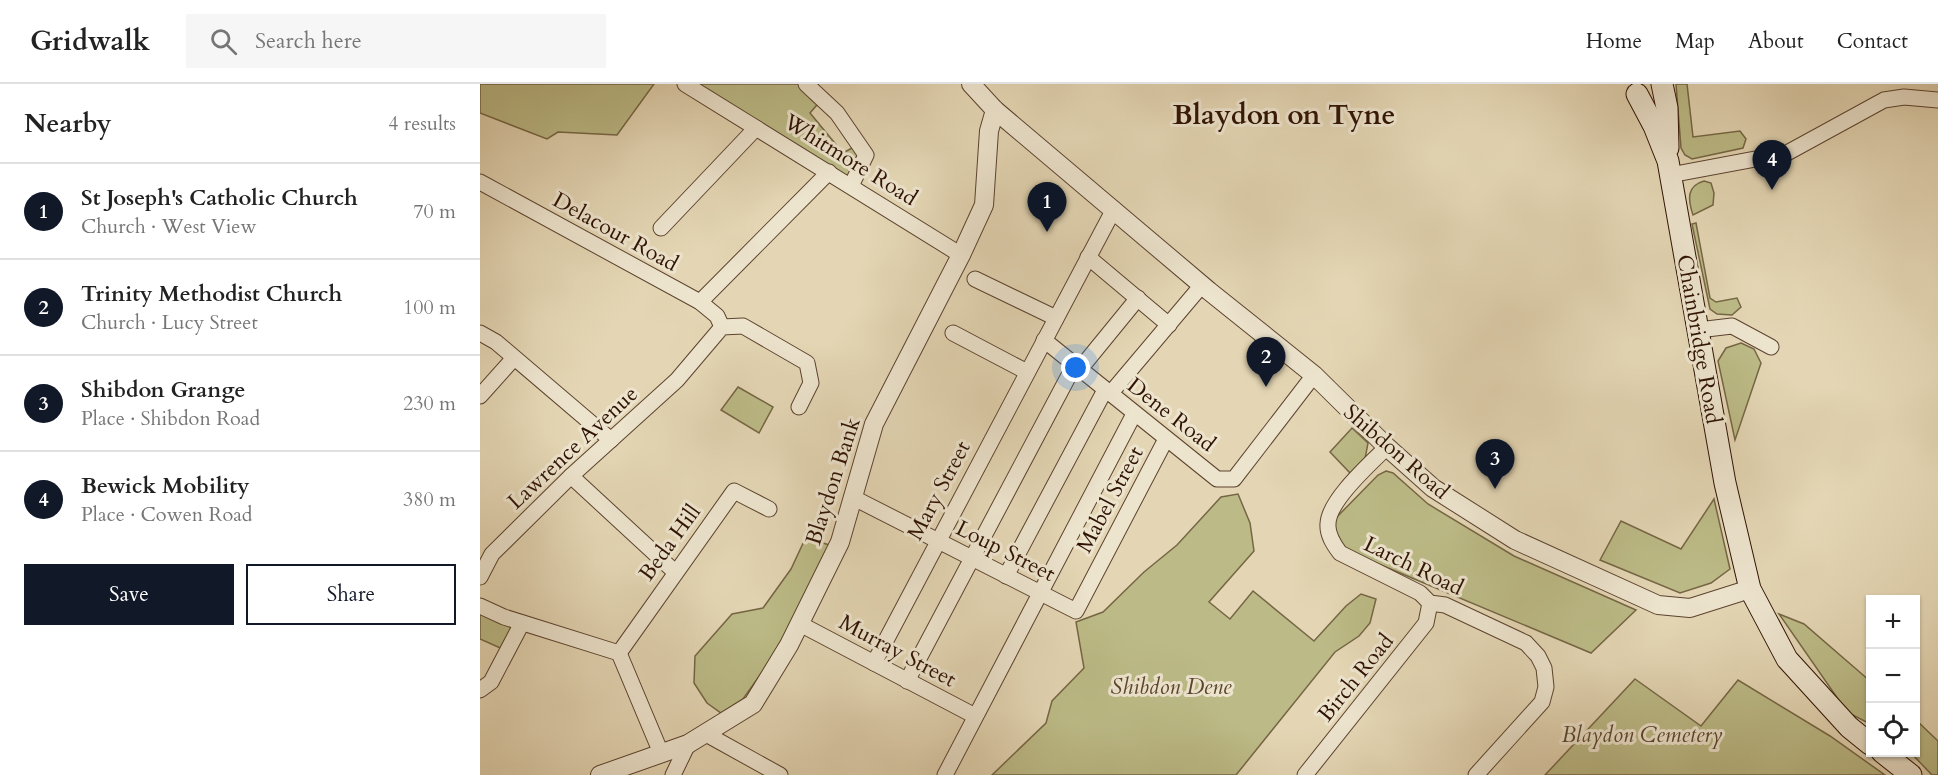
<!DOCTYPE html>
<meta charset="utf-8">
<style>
:root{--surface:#fff;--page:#f6f6f6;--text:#222;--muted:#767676;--line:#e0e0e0;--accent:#111827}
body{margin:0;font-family:Cardo,serif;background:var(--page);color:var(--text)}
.controls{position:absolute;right:18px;bottom:18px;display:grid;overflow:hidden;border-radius:0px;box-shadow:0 2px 4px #0004}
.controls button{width:54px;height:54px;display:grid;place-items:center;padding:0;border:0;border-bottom:2px solid var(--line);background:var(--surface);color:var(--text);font:30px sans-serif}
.you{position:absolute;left:596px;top:284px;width:21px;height:21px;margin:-15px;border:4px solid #fff;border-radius:50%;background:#1a73e8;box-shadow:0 0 0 9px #1a73e833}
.badge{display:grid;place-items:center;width:39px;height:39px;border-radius:50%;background:var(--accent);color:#fff;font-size:20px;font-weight:700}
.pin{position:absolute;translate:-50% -50px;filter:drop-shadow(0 2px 3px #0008)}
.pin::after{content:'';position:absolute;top:32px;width:21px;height:18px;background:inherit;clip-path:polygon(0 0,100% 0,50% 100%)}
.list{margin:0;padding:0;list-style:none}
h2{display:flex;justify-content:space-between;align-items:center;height:78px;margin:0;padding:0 24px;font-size:26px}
h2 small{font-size:20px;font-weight:400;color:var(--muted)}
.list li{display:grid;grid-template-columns:39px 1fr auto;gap:18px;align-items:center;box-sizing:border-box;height:96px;padding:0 24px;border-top:2px solid var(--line)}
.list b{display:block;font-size:22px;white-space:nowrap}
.list p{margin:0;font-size:20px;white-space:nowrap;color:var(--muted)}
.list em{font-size:20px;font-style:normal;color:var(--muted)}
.actions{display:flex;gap:12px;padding:18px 24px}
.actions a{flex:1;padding:14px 0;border:2px solid var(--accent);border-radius:0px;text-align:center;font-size:21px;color:var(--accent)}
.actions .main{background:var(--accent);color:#fff}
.icon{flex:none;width:33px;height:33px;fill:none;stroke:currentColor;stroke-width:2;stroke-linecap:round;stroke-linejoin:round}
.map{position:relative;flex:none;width:1458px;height:691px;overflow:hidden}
header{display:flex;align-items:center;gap:36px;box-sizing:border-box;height:84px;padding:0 30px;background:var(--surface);border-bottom:2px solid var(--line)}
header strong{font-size:28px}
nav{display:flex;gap:33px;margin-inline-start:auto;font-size:21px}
.search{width:420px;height:54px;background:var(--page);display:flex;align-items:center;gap:15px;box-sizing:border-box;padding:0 21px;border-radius:0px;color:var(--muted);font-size:22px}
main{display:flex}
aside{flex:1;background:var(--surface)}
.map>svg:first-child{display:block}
.green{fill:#bcbb87;stroke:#766645;stroke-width:1.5}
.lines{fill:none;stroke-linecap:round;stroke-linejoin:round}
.minor-casing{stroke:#5c432f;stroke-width:17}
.tertiary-casing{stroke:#5c432f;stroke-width:20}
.secondary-casing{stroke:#2f1203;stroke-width:23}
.minor{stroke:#ede4ce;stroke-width:15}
.tertiary{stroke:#ede4ce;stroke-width:18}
.secondary{stroke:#ede4ce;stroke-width:21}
.labels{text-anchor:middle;stroke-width:6;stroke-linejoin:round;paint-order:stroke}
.street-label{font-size:22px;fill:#2f1203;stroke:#ede4ce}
.park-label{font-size:22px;font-style:italic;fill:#59452b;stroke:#ede4ce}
.district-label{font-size:28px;font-weight:bold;fill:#2f1203;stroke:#ede4ce}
</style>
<header>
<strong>Gridwalk</strong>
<div class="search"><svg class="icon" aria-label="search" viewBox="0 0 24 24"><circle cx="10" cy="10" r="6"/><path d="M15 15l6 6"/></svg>Search here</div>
<nav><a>Home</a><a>Map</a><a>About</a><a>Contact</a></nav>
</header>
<main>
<aside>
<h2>Nearby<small>4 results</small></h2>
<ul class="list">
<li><span class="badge">1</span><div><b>St Joseph's Catholic Church</b><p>Church · West View</p></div><em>70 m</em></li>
<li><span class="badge">2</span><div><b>Trinity Methodist Church</b><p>Church · Lucy Street</p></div><em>100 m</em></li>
<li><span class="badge">3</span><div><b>Shibdon Grange</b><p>Place · Shibdon Road</p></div><em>230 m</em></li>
<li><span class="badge">4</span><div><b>Bewick Mobility</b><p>Place · Cowen Road</p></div><em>380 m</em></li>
</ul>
<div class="actions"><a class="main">Save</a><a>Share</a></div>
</aside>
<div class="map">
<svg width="1458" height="691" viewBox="0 0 1458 691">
<rect width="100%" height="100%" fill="#e4d6b4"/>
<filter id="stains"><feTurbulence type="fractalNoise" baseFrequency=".00333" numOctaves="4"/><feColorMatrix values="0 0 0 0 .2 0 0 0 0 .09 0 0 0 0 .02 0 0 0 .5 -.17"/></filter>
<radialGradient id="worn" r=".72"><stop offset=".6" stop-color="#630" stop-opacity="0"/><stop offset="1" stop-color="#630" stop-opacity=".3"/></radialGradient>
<!-- green -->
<g class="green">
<path d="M0,0H174L137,51L78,48L67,55L0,29Z"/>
<path d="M216,0H326L342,15L330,29L363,69L379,60L386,71L371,102Z"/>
<path d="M1196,0H1207L1213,53L1260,47L1266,55L1263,64L1212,75L1205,71L1201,64Z"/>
<path d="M1224,97L1231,99L1234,109L1233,121L1213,131C1208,116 1206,102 1224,97Z"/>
<path d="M1216,139L1230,214L1236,218L1257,214L1261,223L1252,231L1237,230L1230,225L1212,140Z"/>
<path d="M1261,259L1274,265L1281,279L1255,356L1238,277L1246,264Z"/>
<path d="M258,303L293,323L279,349L241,326Z"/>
<path d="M872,344L888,359L885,375L872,391L850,368Z"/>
<path d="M906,387L913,389L948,420L1034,472L1156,526L1111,569L870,468L855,453L851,439L898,391Z"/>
<path d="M758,410L770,439L774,467L729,518L750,535L773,507L834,557L866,522L881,510L896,515L890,539L879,552L855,568L756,691H512L566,639L572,617L604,584L596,538L623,528L664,488L697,461L741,413Z"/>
<path d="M1234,415L1250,485L1231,499L1200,509L1120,476L1141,437L1201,465Z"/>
<path d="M326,453L349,461L314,536L283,587L263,615L241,629L227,619L214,599L215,572L252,530L283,524L311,485Z"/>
<path d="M0,522L42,539L27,567L0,555Z"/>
<path d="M1299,530L1324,540L1390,597V640L1367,628Z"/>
<path d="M1155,595L1221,642L1258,596L1350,652L1405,691H1065Z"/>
<path d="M1436,636L1458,657V691H1452L1431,669L1436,668Z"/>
</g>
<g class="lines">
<defs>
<g id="minor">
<path d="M205,0L481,171"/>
<path d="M326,0L357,29L386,71L371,102"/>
<path d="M1190,91L1307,69L1404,16L1424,13L1458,16"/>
<path d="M0,98L220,218L237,232L242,243"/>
<path d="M181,144L276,44"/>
<path d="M608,173L689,241"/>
<path d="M495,195L576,234"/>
<path d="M220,218L349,88"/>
<path d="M1218,246L1252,242L1291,263"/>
<path d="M0,249L16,258L131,356"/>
<path d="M473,249L547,288"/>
<path d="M564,256L737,395H754L834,291"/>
<path d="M600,285L658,214"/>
<path d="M630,310L722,201"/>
<path d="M0,312L34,274"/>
<path d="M907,363C891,379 848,417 848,440C847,451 854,461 860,469L940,509L950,519L965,521L1046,559L1058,572L1064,584L1066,603L1062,618L996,691"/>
<path d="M91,392L195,488"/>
<path d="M372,413L596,527L686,355"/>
<path d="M526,492L625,306"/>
<path d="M0,493L12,470L91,392L197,296L242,243L263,242L327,279L331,299L319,323"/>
<path d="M0,522L24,533L139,569L181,669"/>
<path d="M320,540L495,632"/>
<path d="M139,569L254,407L289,425"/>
<path d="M394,579L634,125"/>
<path d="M427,597L595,280"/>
<path d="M0,606L11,598L42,539"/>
<path d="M226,650L300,691"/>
<path d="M193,691L208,660"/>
<path d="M465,691L654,330"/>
<path d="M825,691L946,539L950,519"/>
</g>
<g id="tertiary">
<path d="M491,0L515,26L729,207L834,291L907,363L953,404L1035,456L1178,521L1210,524L1270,505"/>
<path d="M120,691L208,660L273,620L309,561L360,458L394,340L481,171L504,121L509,47L515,26"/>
</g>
<g id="secondary">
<path d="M1182,0L1187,24L1188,64"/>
<path d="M1157,10L1174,42L1188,77L1245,399L1270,505L1307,575L1369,643L1390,660"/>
<path d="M1402,668L1431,691"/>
</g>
</defs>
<!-- minor casing -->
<use href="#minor" class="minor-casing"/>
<!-- tertiary casing -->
<use href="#tertiary" class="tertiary-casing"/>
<!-- secondary casing -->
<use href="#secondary" class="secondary-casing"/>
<!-- minor -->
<use href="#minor" class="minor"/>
<!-- tertiary -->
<use href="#tertiary" class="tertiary"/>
<!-- secondary -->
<use href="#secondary" class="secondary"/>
</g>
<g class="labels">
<!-- street labels -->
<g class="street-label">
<text transform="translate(371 75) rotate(32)" y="8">Whitmore Road</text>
<text transform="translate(136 147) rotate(29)" y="8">Delacour Road</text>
<text transform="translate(1220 255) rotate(80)" y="8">Chainbridge Road</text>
<text transform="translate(692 330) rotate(38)" y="8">Dene Road</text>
<text transform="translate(92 363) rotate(-43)" y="8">Lawrence Avenue</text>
<text transform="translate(917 367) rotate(41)" y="8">Shibdon Road</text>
<text transform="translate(352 397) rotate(-72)" y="8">Blaydon Bank</text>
<text transform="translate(458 406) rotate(-62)" y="8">Mary Street</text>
<text transform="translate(629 415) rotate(-62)" y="8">Mabel Street</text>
<text transform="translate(189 458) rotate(-54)" y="8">Beda Hill</text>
<text transform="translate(526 466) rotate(27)" y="8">Loup Street</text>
<text transform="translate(934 481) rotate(26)" y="8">Larch Road</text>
<text transform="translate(418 566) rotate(28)" y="8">Murray Street</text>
<text transform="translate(875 593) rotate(-51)" y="8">Birch Road</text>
</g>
<!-- park labels -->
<g class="park-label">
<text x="691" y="610">Shibdon Dene</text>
<text x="1162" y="658">Blaydon Cemetery</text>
</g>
<!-- district labels -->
<g class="district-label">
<text x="804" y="40">Blaydon on Tyne</text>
</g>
</g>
<rect width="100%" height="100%" filter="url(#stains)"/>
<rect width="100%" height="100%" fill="url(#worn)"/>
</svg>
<div class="controls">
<button>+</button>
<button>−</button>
<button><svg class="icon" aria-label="locate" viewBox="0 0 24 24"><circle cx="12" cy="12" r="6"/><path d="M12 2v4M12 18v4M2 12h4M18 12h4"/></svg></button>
</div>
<div class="you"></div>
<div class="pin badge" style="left:567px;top:148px">1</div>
<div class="pin badge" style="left:786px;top:303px">2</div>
<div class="pin badge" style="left:1015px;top:405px">3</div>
<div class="pin badge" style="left:1292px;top:106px">4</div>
</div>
</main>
